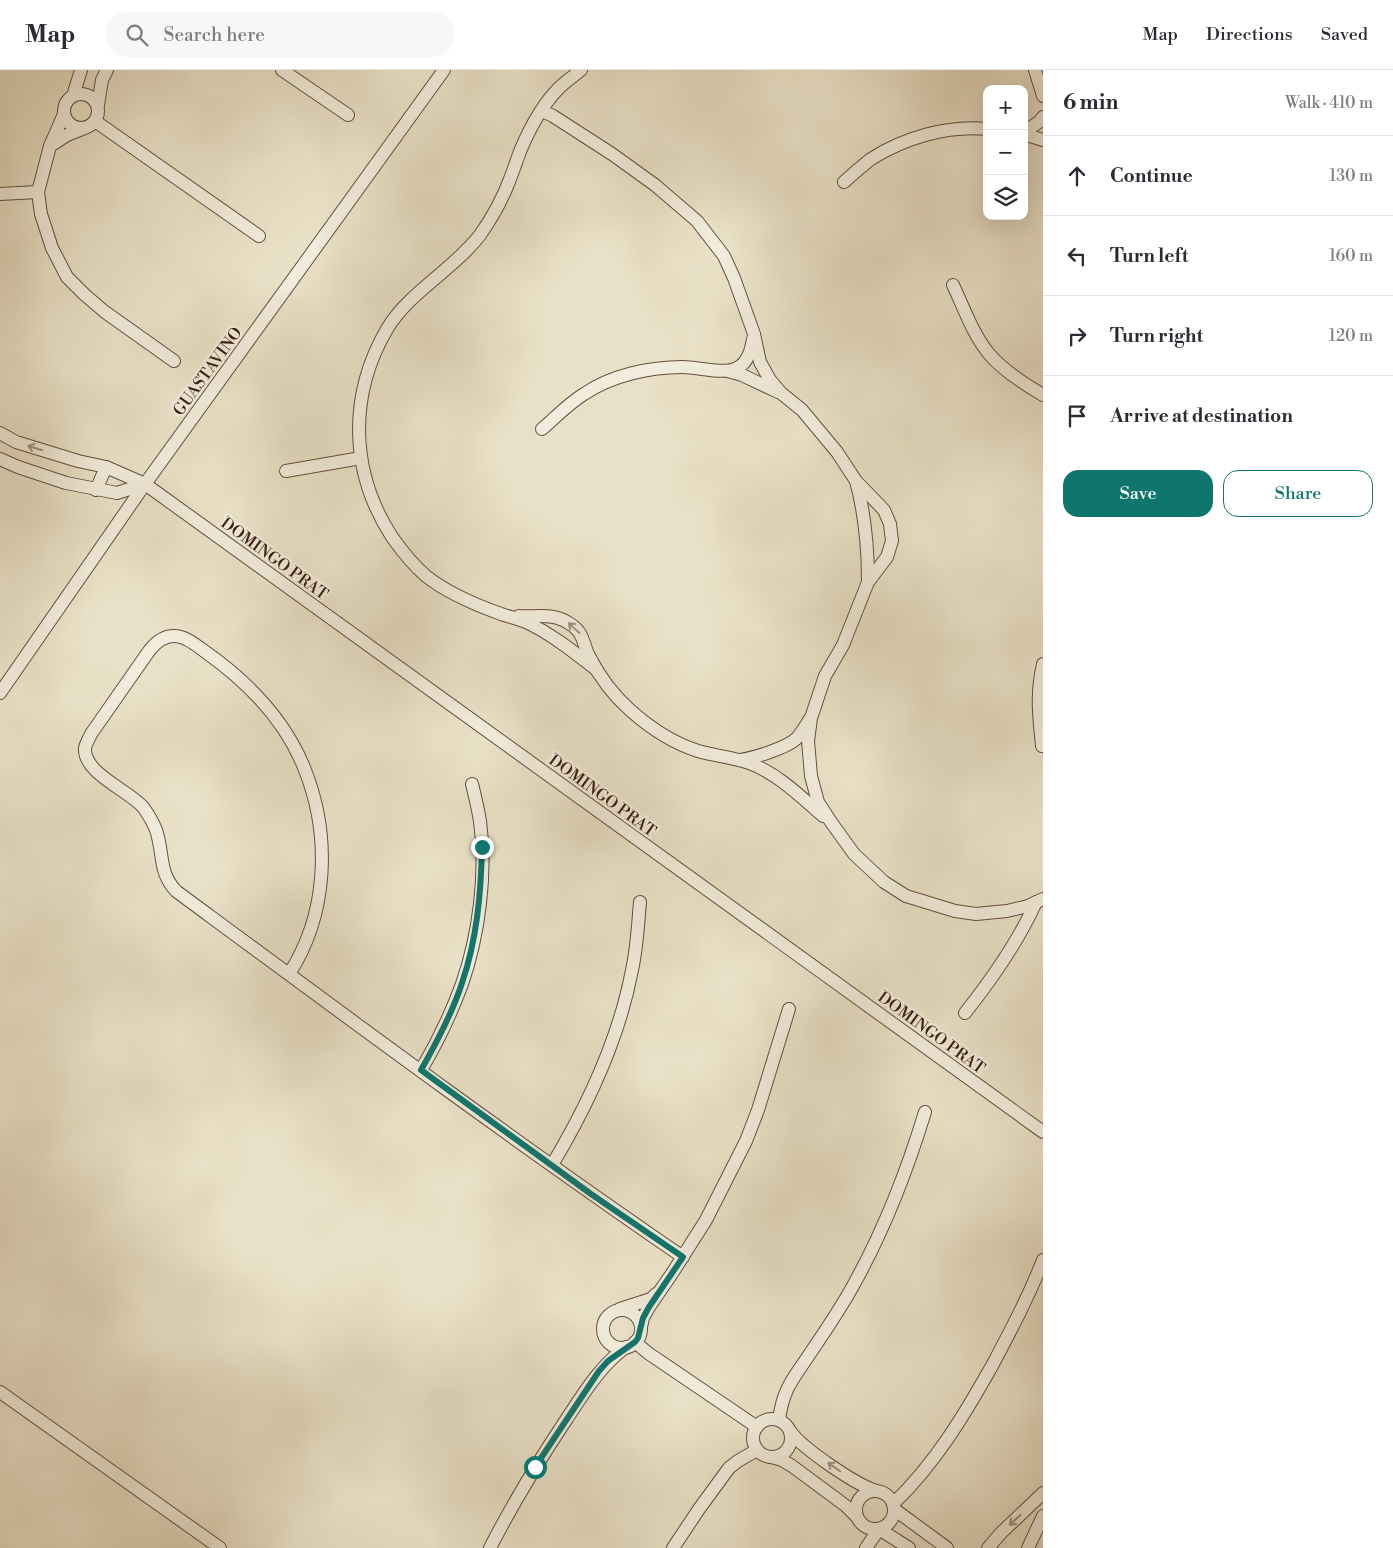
<!DOCTYPE html>
<meta charset="utf-8">
<style>
:root{--surface:#fff;--page:#f7f7f7;--text:#2b2b33;--muted:#7c7c81;--line:#e1e1e2;--accent:#0f766e}
body{margin:0;font-family:"Libre Bodoni",serif;background:var(--page);color:var(--text)}
.controls{position:absolute;right:15px;top:15px;display:grid;overflow:hidden;border-radius:10px;box-shadow:0 5px 20px #0002}
.controls button{width:45px;height:45px;display:grid;place-items:center;padding:0;border:0;border-bottom:1px solid var(--line);background:var(--surface);color:var(--text);font:25px sans-serif}
.stop{position:absolute;width:15px;height:15px;margin:-11px;border:4px solid #0f766e;border-radius:50%;background:#fff}
.stop.end{background:#0f766e;border-color:#fff;box-shadow:0 1px 5px #0008}
.list{margin:0;padding:0;list-style:none}
h2{display:flex;justify-content:space-between;align-items:center;height:65px;margin:0;padding:0 20px;font-size:21px}
h2 small{font-size:16px;font-weight:400;color:var(--muted)}
.list li{display:grid;grid-template-columns:32px 1fr auto;gap:15px;align-items:center;box-sizing:border-box;height:80px;padding:0 20px;border-top:1px solid var(--line)}
.list b{display:block;font-size:19px;white-space:nowrap}
.list em{font-size:16px;font-style:normal;color:var(--muted)}
.actions{display:flex;gap:10px;padding:15px 20px}
.actions a{flex:1;padding:11px 0;border:1px solid var(--accent);border-radius:15px;text-align:center;font-size:18px;color:var(--accent)}
.actions .main{background:var(--accent);color:#fff}
.icon{flex:none;width:28px;height:28px;fill:none;stroke:currentColor;stroke-width:2;stroke-linecap:round;stroke-linejoin:round}
.map{position:relative;flex:none;width:1043px;height:1478px;overflow:hidden}
header{display:flex;align-items:center;gap:30px;box-sizing:border-box;height:70px;padding:0 25px;background:var(--surface);border-bottom:1px solid var(--line)}
header strong{font-size:24px}
nav{display:flex;gap:28px;margin-inline-start:auto;font-size:18px}
.search{width:350px;height:45px;background:var(--page);display:flex;align-items:center;gap:12px;box-sizing:border-box;padding:0 18px;border-radius:28px;color:var(--muted);font-size:19px}
main{display:flex}
aside{flex:1;background:var(--surface)}
.map>svg:first-child{display:block}
.lines{fill:none;stroke-linecap:round;stroke-linejoin:round}
.minor-casing{stroke:#664e3e;stroke-width:14}
.minor{stroke:#f1ecdb;stroke-width:12}
.oneway{stroke:#9f8f80}
.route{stroke:#0f766e;stroke-width:6}
.labels{text-anchor:middle;stroke-width:5;stroke-linejoin:round;paint-order:stroke}
.street-label{font-size:16px;fill:#3b1d10;stroke:#f1ecdb}
</style>
<header>
<strong>Map</strong>
<div class="search"><svg class="icon" aria-label="search" viewBox="0 0 24 24"><circle cx="10" cy="10" r="6"/><path d="M15 15l6 6"/></svg>Search here</div>
<nav><a>Map</a><a>Directions</a><a>Saved</a></nav>
</header>
<main>
<div class="map">
<svg width="1043" height="1478" viewBox="0 0 1043 1478">
<rect width="100%" height="100%" fill="#e9e1c7"/>
<filter id="stains"><feTurbulence type="fractalNoise" baseFrequency=".004" numOctaves="4"/><feColorMatrix values="0 0 0 0 .2 0 0 0 0 .09 0 0 0 0 .02 0 0 0 .5 -.17"/></filter>
<radialGradient id="worn" r=".72"><stop offset=".6" stop-color="#630" stop-opacity="0"/><stop offset="1" stop-color="#630" stop-opacity=".3"/></radialGradient>
<g class="lines">
<defs>
<g id="minor">
<path d="M282,0L348,45"/>
<path d="M581,0C574,6 566,11 559,18C543,34 530,58 521,79C517,89 514,99 510,109C503,128 492,148 480,165C453,200 409,222 387,259C348,326 350,402 392,467C402,481 413,495 426,506C447,523 476,535 501,544C510,547 520,549 528,553C553,565 575,583 597,600"/>
<path d="M1035,0L1043,26"/>
<circle cx="81" cy="41" r="17"/>
<path d="M73,26L81,0"/>
<path d="M98,35L102,10L107,0"/>
<path d="M542,41L553,46L612,84L655,115L697,151L724,186L734,208L754,264L760,292L770,310L781,323L802,340L837,382L856,411L884,440L890,454L892,471L887,487L868,512L843,575L825,606L811,648L808,671L811,706L818,732L831,752L854,784L884,812L906,826L955,841L976,844L1007,841L1028,836L1043,829"/>
<path d="M64,44L50,76L38,122L41,144L52,178L67,207L85,225L105,242L174,291"/>
<path d="M95,51L259,166"/>
<path d="M1024,62L1039,52L1043,47"/>
<path d="M1024,64L1043,70"/>
<path d="M50,76L67,65L85,58"/>
<path d="M844,112C853,104 862,96 871,89C904,68 947,55 987,59"/>
<path d="M0,124L38,122"/>
<path d="M953,215C964,238 973,265 990,285C1003,300 1026,315 1043,325"/>
<path d="M728,301L742,305L778,322"/>
<path d="M542,359C556,347 568,334 584,324C612,305 650,297 683,297C698,297 723,305 737,298C748,293 751,280 753,269"/>
<path d="M0,363L16,372L78,391L106,397L145,414L1043,1062"/>
<path d="M0,389L18,397L66,413L117,423L145,414"/>
<path d="M286,401L361,388"/>
<path d="M856,411C865,444 868,477 868,512"/>
<path d="M96,420L106,397"/>
<path d="M519,546C530,547 542,545 553,547C562,548 574,555 579,562C584,569 585,579 589,586C599,606 613,625 630,640C649,657 673,673 698,681C715,686 733,687 749,693C777,703 801,727 823,746"/>
<path d="M0,623L145,414L444,0"/>
<path d="M1042,676C1039,646 1036,625 1043,594"/>
<path d="M740,690C754,688 786,678 796,669C801,664 806,655 810,649"/>
<path d="M289,904C328,844 331,766 305,700C286,651 249,613 207,583C197,576 186,566 174,566C163,566 155,573 149,581L91,664C89,669 86,673 85,678C83,703 128,720 143,737C148,744 153,752 156,760C164,783 158,802 176,821C344,945 511,1069 683,1187"/>
<path d="M965,943C992,909 1018,872 1036,832"/>
<path d="M421,1000C437,973 451,944 462,914C479,865 487,803 480,751C478,739 475,726 472,714"/>
<path d="M552,1095C588,1035 619,969 632,900C637,878 638,854 640,832"/>
<path d="M620,1239L651,1229L656,1224"/>
<circle cx="622" cy="1259" r="19"/>
<path d="M641,1257L643,1248L649,1237L673,1202L706,1150L746,1071L758,1040L789,939"/>
<path d="M635,1272L648,1283L757,1357"/>
<path d="M0,1322L220,1478"/>
<circle cx="772" cy="1368" r="19"/>
<path d="M779,1350C783,1318 794,1308 811,1282C826,1260 841,1238 854,1214C884,1160 907,1101 925,1042"/>
<path d="M790,1361C803,1379 855,1414 876,1421"/>
<path d="M771,1387L782,1390L792,1396L846,1436L857,1447"/>
<circle cx="875" cy="1440" r="19"/>
<path d="M893,1434C935,1394 965,1344 993,1294C1011,1260 1029,1226 1043,1190"/>
<path d="M894,1439L947,1478"/>
<path d="M490,1478C513,1433 538,1392 566,1350C584,1323 599,1297 626,1277"/>
<path d="M673,1478L699,1439L729,1398L738,1391L757,1380"/>
<path d="M866,1478L879,1459L909,1478"/>
<path d="M988,1478L1001,1463L1043,1423"/>
<path d="M1028,1478L1043,1446"/>
</g>
</defs>
<!-- minor casing -->
<use href="#minor" class="minor-casing"/>
<!-- minor -->
<use href="#minor" class="minor"/>
</g>
<!-- one-way arrows -->
<defs><path id="oneway-shaft" d="M-6 0H5M1.5-3L5.5 0L1.5 3" fill="none" stroke-width="1.6" stroke-linecap="round" stroke-linejoin="round" transform="scale(1.25)"/></defs>
<g class="oneway">
<use href="#oneway-shaft" transform="translate(35 378) rotate(-163)"/>
<use href="#oneway-shaft" transform="translate(574 558) rotate(-137)"/>
<use href="#oneway-shaft" transform="translate(834 1397) rotate(-145)"/>
<use href="#oneway-shaft" transform="translate(1015 1450) rotate(137)"/>
</g>
<g class="lines">
<!-- route -->
<path class="route" d="M482,777C481,823 477,869 462,913C452,944 437,972 421,1000L591,1124L683,1187L649,1237L643,1248L638,1268L635,1272L608,1291L599,1301L535,1397"/>
</g>
<g class="labels">
<!-- street labels -->
<g class="street-label">
<text transform="translate(207 301) rotate(-54)" y="6">GUASTAVINO</text>
<text transform="translate(275 488) rotate(36)" y="6">DOMINGO PRAT</text>
<text transform="translate(603 725) rotate(36)" y="6">DOMINGO PRAT</text>
<text transform="translate(932 962) rotate(36)" y="6">DOMINGO PRAT</text>
</g>
</g>
<rect width="100%" height="100%" filter="url(#stains)"/>
<rect width="100%" height="100%" fill="url(#worn)"/>
</svg>
<div class="controls">
<button>+</button>
<button>−</button>
<button><svg class="icon" aria-label="layers" viewBox="0 0 24 24"><path d="M12 4l9 5-9 5-9-5zM3 14l9 5 9-5"/></svg></button>
</div>
<div class="stop" style="left:535px;top:1397px"></div>
<div class="stop end" style="left:482px;top:777px"></div>
</div>
<aside>
<h2>6 min<small>Walk · 410 m</small></h2>
<ul class="list">
<li><svg class="icon" aria-label="ahead" viewBox="0 0 24 24"><path d="M12 20V5M6 11l6-6 6 6"/></svg><div><b>Continue</b></div><em>130 m</em></li>
<li><svg class="icon" aria-label="left" viewBox="0 0 24 24"><path d="M17 20v-9H6M10 6l-5 5 5 5"/></svg><div><b>Turn left</b></div><em>160 m</em></li>
<li><svg class="icon" aria-label="right" viewBox="0 0 24 24"><path d="M7 20v-9h11M14 6l5 5-5 5"/></svg><div><b>Turn right</b></div><em>120 m</em></li>
<li><svg class="icon" aria-label="arrive" viewBox="0 0 24 24"><path d="M6 21V4h12l-3 4 3 4H6"/></svg><div><b>Arrive at destination</b></div></li>
</ul>
<div class="actions"><a class="main">Save</a><a>Share</a></div>
</aside>
</main>
